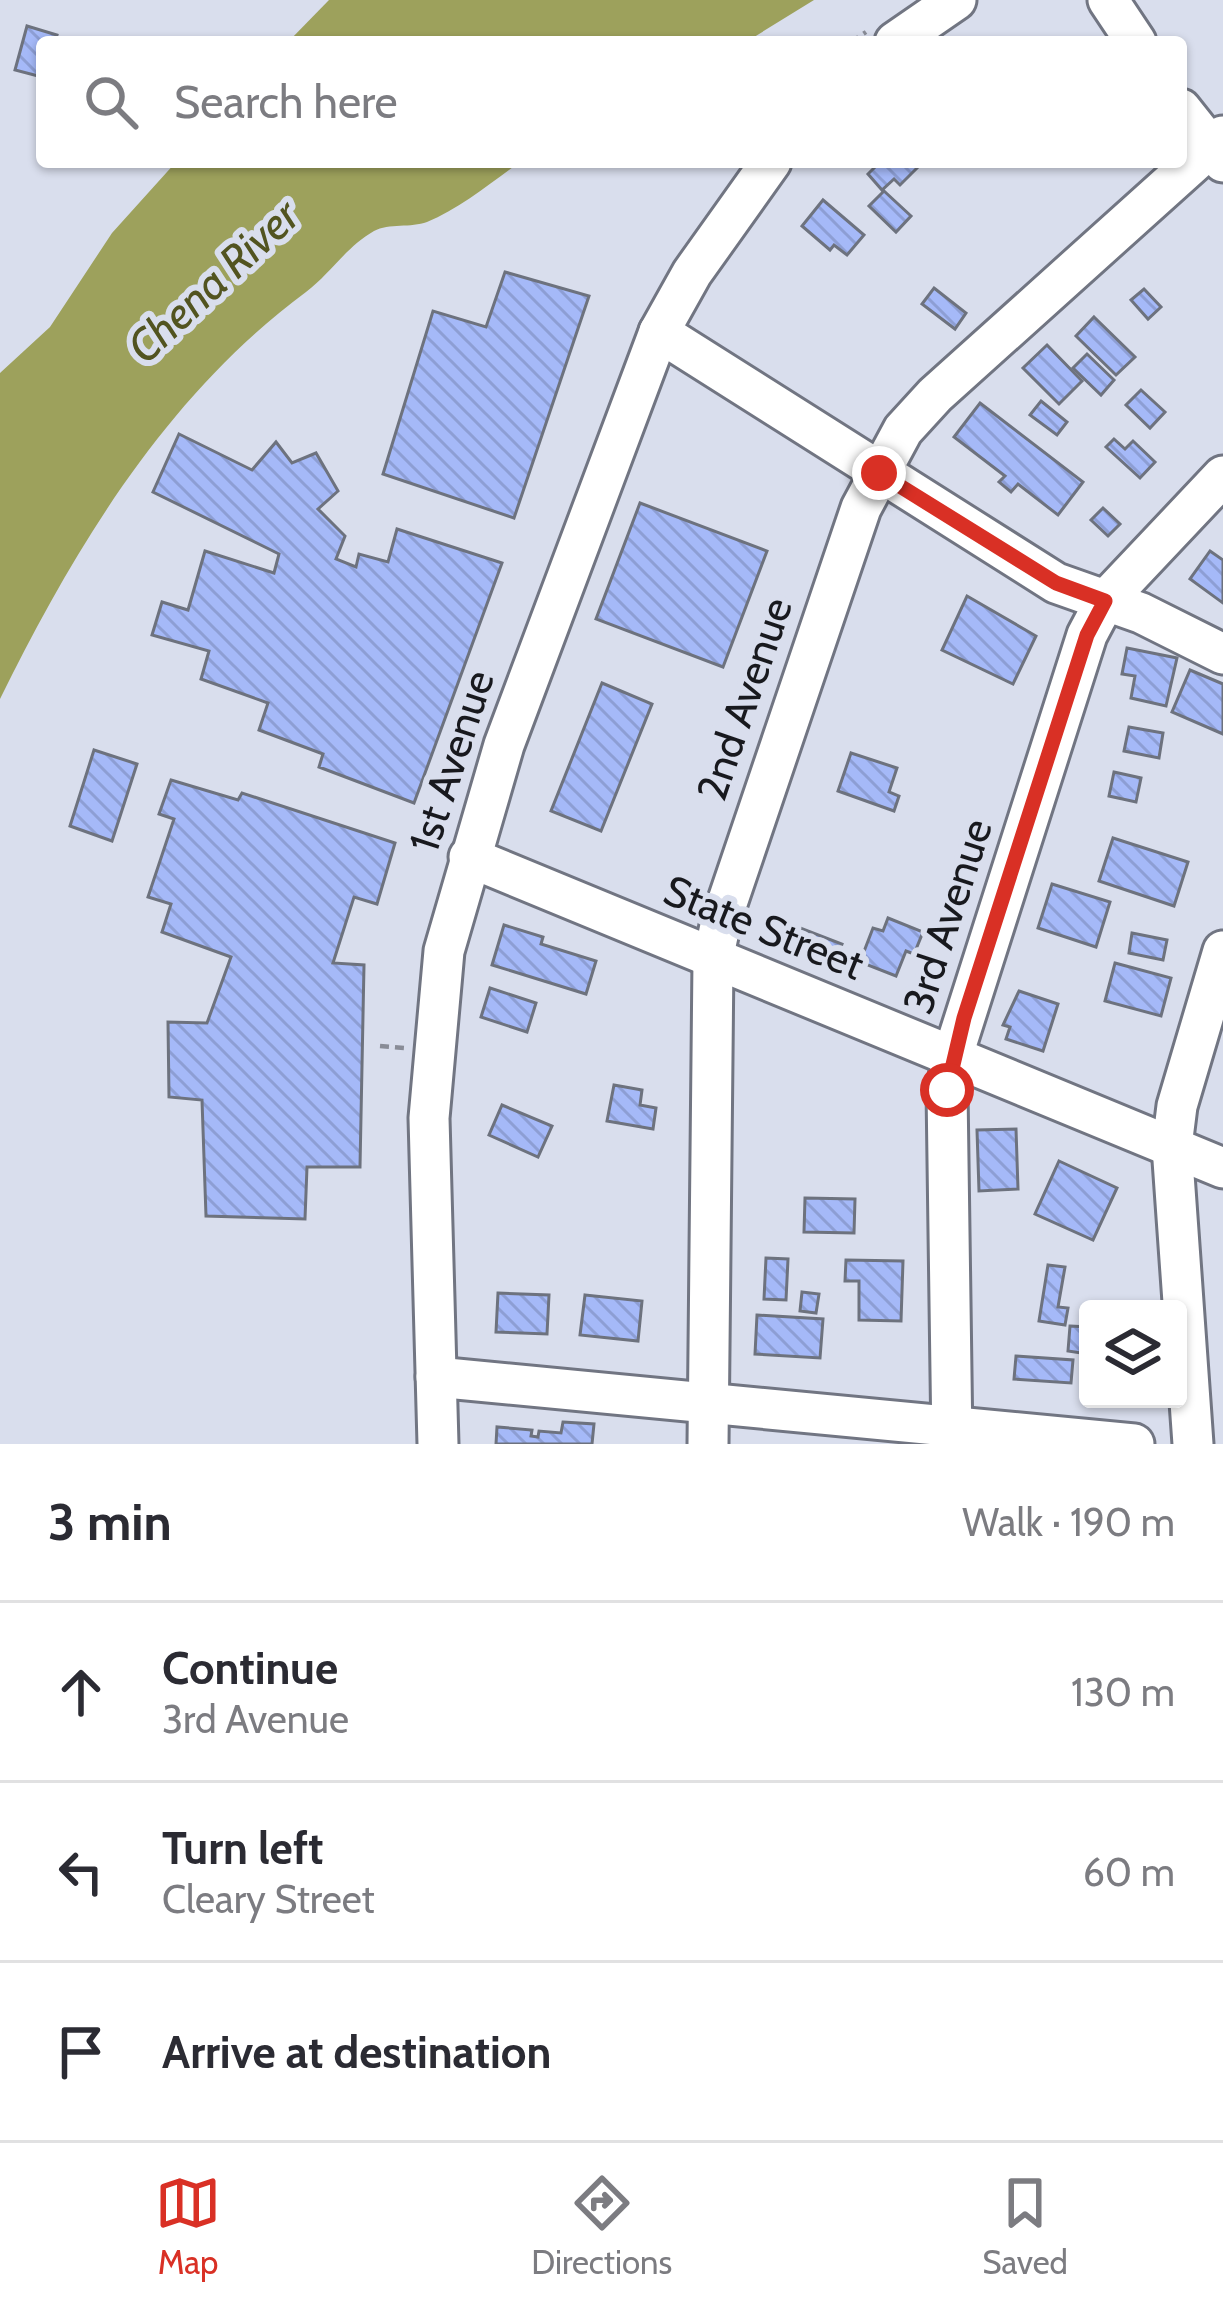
<!DOCTYPE html>
<meta charset="utf-8">
<style>
:root{--surface:#fff;--page:#f2f2f3;--text:#2b2b33;--muted:#7c7c81;--line:#e1e1e2;--accent:#d93025}
body{margin:0;font-family:Cabin,sans-serif;background:var(--page);color:var(--text)}
.controls{position:absolute;right:36px;bottom:36px;display:grid;overflow:hidden;border-radius:12px;box-shadow:0 3px 9px #0004}
.controls button{width:108px;height:108px;display:grid;place-items:center;padding:0;border:0;border-bottom:3px solid var(--line);background:var(--surface);color:var(--text);font:60px sans-serif}
.stop{position:absolute;width:36px;height:36px;margin:-27px;border:9px solid #d93025;border-radius:50%;background:#fff}
.stop.end{background:#d93025;border-color:#fff;box-shadow:0 3px 12px #0008}
.list{margin:0;padding:0;list-style:none}
h2{display:flex;justify-content:space-between;align-items:center;height:156px;margin:0;padding:0 48px;font-size:51px}
h2 small{font-size:39px;font-weight:400;color:var(--muted)}
.list li{display:grid;grid-template-columns:78px 1fr auto;gap:36px;align-items:center;box-sizing:border-box;height:180px;padding:0 48px;border-top:3px solid var(--line)}
.list b{display:block;font-size:45px;white-space:nowrap}
.list p{margin:0;font-size:39px;white-space:nowrap;color:var(--muted)}
.list em{font-size:39px;font-style:normal;color:var(--muted)}
.icon{flex:none;width:66px;height:66px;fill:none;stroke:currentColor;stroke-width:2;stroke-linecap:round;stroke-linejoin:round}
.map{position:relative;flex:none;width:1223px;height:1444px;overflow:hidden}
.search{position:absolute;background:var(--surface);box-shadow:0 3px 9px #0004;left:36px;right:36px;top:36px;height:132px;display:flex;align-items:center;gap:30px;box-sizing:border-box;padding:0 42px;border-radius:12px;color:var(--muted);font-size:45px}
.sheet{height:696px;background:var(--surface)}
nav{display:flex;justify-content:space-around;align-items:center;box-sizing:border-box;height:168px;border-top:3px solid var(--line);background:var(--surface);font-size:33px;color:var(--muted)}
nav a{display:grid;justify-items:center;gap:6px}
nav .on{color:var(--accent)}
.map>svg:first-child{display:block}
.water{fill:#9da15c}
.building{fill:url(#building-back-hatch);stroke:#6d727e;stroke-width:3}
.lines{fill:none;stroke-linecap:round;stroke-linejoin:round}
.minor-casing{stroke:#717582;stroke-width:45}
.path{stroke:#898c97;stroke-width:4.5;stroke-dasharray:9 6;stroke-linecap:butt}
.minor{stroke:#fff;stroke-width:39}
.route{stroke:#d93025;stroke-width:15}
.labels{text-anchor:middle;stroke-width:12;stroke-linejoin:round;paint-order:stroke}
.street-label{font-size:42px;fill:#18191e;stroke:#d9deed}
.water-label{font-size:45px;font-style:italic;fill:#525420;stroke:#d9deed}
</style>
<div class="map">
<svg width="1223" height="1444" viewBox="0 0 1223 1444">
<defs>
<pattern id="building-back-hatch" width="6" height="6" patternUnits="userSpaceOnUse" patternTransform="scale(3)"><rect width="6" height="6" fill="#a5b9f8"/><path d="M-1 5l2 2M0 0l6 6M5-1l2 2" fill="none" stroke="#8d9ed4"/></pattern>
</defs>
<rect width="100%" height="100%" fill="#d9deed"/>
<!-- water -->
<g class="water">
<path d="M329,0H814L746,42H288Z"/>
<path d="M176,162H520C492,182 459,209 427,222C411,228 389,223 374,231C346,247 330,274 306,292C167,395 76,545 0,699V373L50,327L112,233Z"/>
</g>
<!-- building -->
<g class="building">
<path d="M27,26L57,35L55,42H42V77L15,70Z"/>
<path d="M874,162H923L900,185L894,179L882,190L868,174L877,165Z"/>
<path d="M884,191L911,216L896,232L869,206Z"/>
<path d="M823,200L864,235L847,255L834,245L830,250L802,226Z"/>
<path d="M505,272L589,296L514,518L383,474L433,311L486,327Z"/>
<path d="M934,288L966,313L955,329L922,304Z"/>
<path d="M1144,289L1161,307L1148,319L1131,300Z"/>
<path d="M1094,317L1135,357L1116,375L1076,336Z"/>
<path d="M1047,345L1082,381L1059,404L1023,368Z"/>
<path d="M1087,354L1114,380L1101,395L1073,368Z"/>
<path d="M1141,390L1165,412L1150,428L1126,405Z"/>
<path d="M1041,401L1067,422L1057,435L1030,415Z"/>
<path d="M980,403L1083,482L1058,515L1018,484L1011,492L999,482L1005,476L954,437Z"/>
<path d="M179,434L252,470L276,442L292,463L316,453L338,491L318,509L345,536L336,559L356,567L359,554L388,562L397,529L502,563L414,803L319,767L323,754L259,730L268,703L201,679L209,651L152,635L162,602L188,610L205,551L274,573L279,554L153,492Z"/>
<path d="M1114,439L1125,449L1133,441L1155,462L1140,478L1106,447Z"/>
<path d="M640,503L767,551L723,667L596,619Z"/>
<path d="M1103,508L1120,524L1108,536L1091,520Z"/>
<path d="M1210,551L1223,560V603L1190,579Z"/>
<path d="M967,596L1036,636L1013,684L942,650Z"/>
<path d="M1127,648L1177,658L1166,706L1131,698L1135,676L1122,674Z"/>
<path d="M1190,670L1223,684V734L1172,712Z"/>
<path d="M602,683L652,704L601,831L551,811Z"/>
<path d="M1129,727L1163,733L1159,758L1124,751Z"/>
<path d="M94,750L137,764L112,841L70,826Z"/>
<path d="M851,753L897,768L889,792L899,796L894,811L838,791Z"/>
<path d="M1114,772L1141,778L1136,802L1109,796Z"/>
<path d="M171,780L238,800L242,793L395,843L377,904L354,897L333,963L364,965L360,1167H307L305,1219L206,1216L202,1100L169,1097L168,1022L207,1023L231,957L162,932L171,904L148,897L174,819L159,814Z"/>
<path d="M1113,838L1188,862L1174,906L1099,881Z"/>
<path d="M1052,884L1110,902L1096,947L1038,928Z"/>
<path d="M888,918L923,932L914,954L906,951L896,976L860,962L873,928L883,931Z"/>
<path d="M504,925L543,937L541,944L596,961L586,994L492,965Z"/>
<path d="M800,928L842,944L834,964L792,947Z"/>
<path d="M1132,933L1167,940L1163,960L1129,953Z"/>
<path d="M1115,963L1171,978L1161,1016L1105,1001Z"/>
<path d="M490,988L536,1003L527,1032L481,1017Z"/>
<path d="M1019,991L1058,1004L1043,1051L1006,1039L1010,1027L1003,1025Z"/>
<path d="M614,1085L642,1090L640,1105L656,1108L653,1129L607,1121Z"/>
<path d="M502,1105L552,1126L538,1157L489,1135Z"/>
<path d="M1016,1129L1018,1189L979,1191L977,1130Z"/>
<path d="M1059,1161L1117,1188L1093,1240L1035,1214Z"/>
<path d="M805,1198L855,1199L854,1233L804,1232Z"/>
<path d="M766,1258L788,1259L786,1300L764,1299Z"/>
<path d="M846,1260L903,1261L901,1321L859,1320V1281H845Z"/>
<path d="M1048,1265L1065,1267L1058,1307L1068,1308L1065,1325L1039,1321Z"/>
<path d="M802,1292L819,1294L816,1313L800,1311Z"/>
<path d="M498,1293L549,1295L547,1334L496,1332Z"/>
<path d="M585,1295L642,1301L638,1341L580,1335Z"/>
<path d="M757,1315L823,1319L820,1358L755,1354Z"/>
<path d="M1070,1326L1088,1327V1354L1068,1351Z"/>
<path d="M1016,1356L1073,1360L1071,1383L1014,1379Z"/>
<path d="M563,1422L594,1424L592,1444H496L497,1427L532,1430L531,1436L538,1437L539,1431L561,1433Z"/>
</g>
<g class="lines">
<defs>
<g id="minor">
<path d="M1108,0L1136,42"/>
<path d="M895,42L956,0"/>
<path d="M1181,109L1223,162"/>
<path d="M659,332L1056,583L1141,613L1223,654"/>
<path d="M469,857L1223,1168"/>
<path d="M436,1377L1134,1444"/>
<path d="M438,1444L429,1118L444,951L504,745L659,332L692,273L771,162"/>
<path d="M708,1444L713,960L721,921L861,508L903,430L935,395L1223,136"/>
<path d="M952,1444L947,1090L952,1058L1087,635L1105,601L1223,476"/>
<path d="M1193,1444L1172,1146L1177,1106L1223,951"/>
</g>
</defs>
<!-- minor casing -->
<use href="#minor" class="minor-casing"/>
<!-- path -->
<g class="path">
<path d="M851,42L866,32"/>
<path d="M380,1046L404,1048"/>
</g>
<!-- minor -->
<use href="#minor" class="minor"/>
</g>
<g class="lines">
<!-- route -->
<path class="route" d="M879,473L1056,583L1105,601L1087,635L964,1018L947,1090"/>
</g>
<g class="labels">
<!-- street labels -->
<g class="street-label">
<text transform="translate(744 699) rotate(-71)" y="15">2nd Avenue</text>
<text transform="translate(451 761) rotate(-72)" y="15">1st Avenue</text>
<text transform="translate(947 916) rotate(-72)" y="15">3rd Avenue</text>
<text transform="translate(764 927) rotate(22)" y="15">State Street</text>
</g>
<!-- water labels -->
<g class="water-label">
<text transform="translate(213 281) rotate(-43)" y="16">Chena River</text>
</g>
</g>
</svg>
<div class="controls">
<button><svg class="icon" aria-label="layers" viewBox="0 0 24 24"><path d="M12 4l9 5-9 5-9-5zM3 14l9 5 9-5"/></svg></button>
</div>
<div class="stop" style="left:947px;top:1090px"></div>
<div class="stop end" style="left:879px;top:473px"></div>
<div class="search"><svg class="icon" aria-label="search" viewBox="0 0 24 24"><circle cx="10" cy="10" r="6"/><path d="M15 15l6 6"/></svg>Search here</div>
</div>
<section class="sheet">
<h2>3 min<small>Walk · 190 m</small></h2>
<ul class="list">
<li><svg class="icon" aria-label="ahead" viewBox="0 0 24 24"><path d="M12 20V5M6 11l6-6 6 6"/></svg><div><b>Continue</b><p>3rd Avenue</p></div><em>130 m</em></li>
<li><svg class="icon" aria-label="left" viewBox="0 0 24 24"><path d="M17 20v-9H6M10 6l-5 5 5 5"/></svg><div><b>Turn left</b><p>Cleary Street</p></div><em>60 m</em></li>
<li><svg class="icon" aria-label="arrive" viewBox="0 0 24 24"><path d="M6 21V4h12l-3 4 3 4H6"/></svg><div><b>Arrive at destination</b></div></li>
</ul>
</section>
<nav>
<a class="on"><svg class="icon" aria-label="map" viewBox="0 0 24 24"><path d="M3 6l6-2 6 2 6-2v14l-6 2-6-2-6 2zM9 4v14M15 6v14"/></svg>Map</a>
<a><svg class="icon" aria-label="directions" viewBox="0 0 24 24"><path d="M12 3l9 9-9 9-9-9zM9 14v-3h6M13 9l2 2-2 2"/></svg>Directions</a>
<a><svg class="icon" aria-label="saved" viewBox="0 0 24 24"><path d="M7 4h10v16l-5-4-5 4z"/></svg>Saved</a>
</nav>
